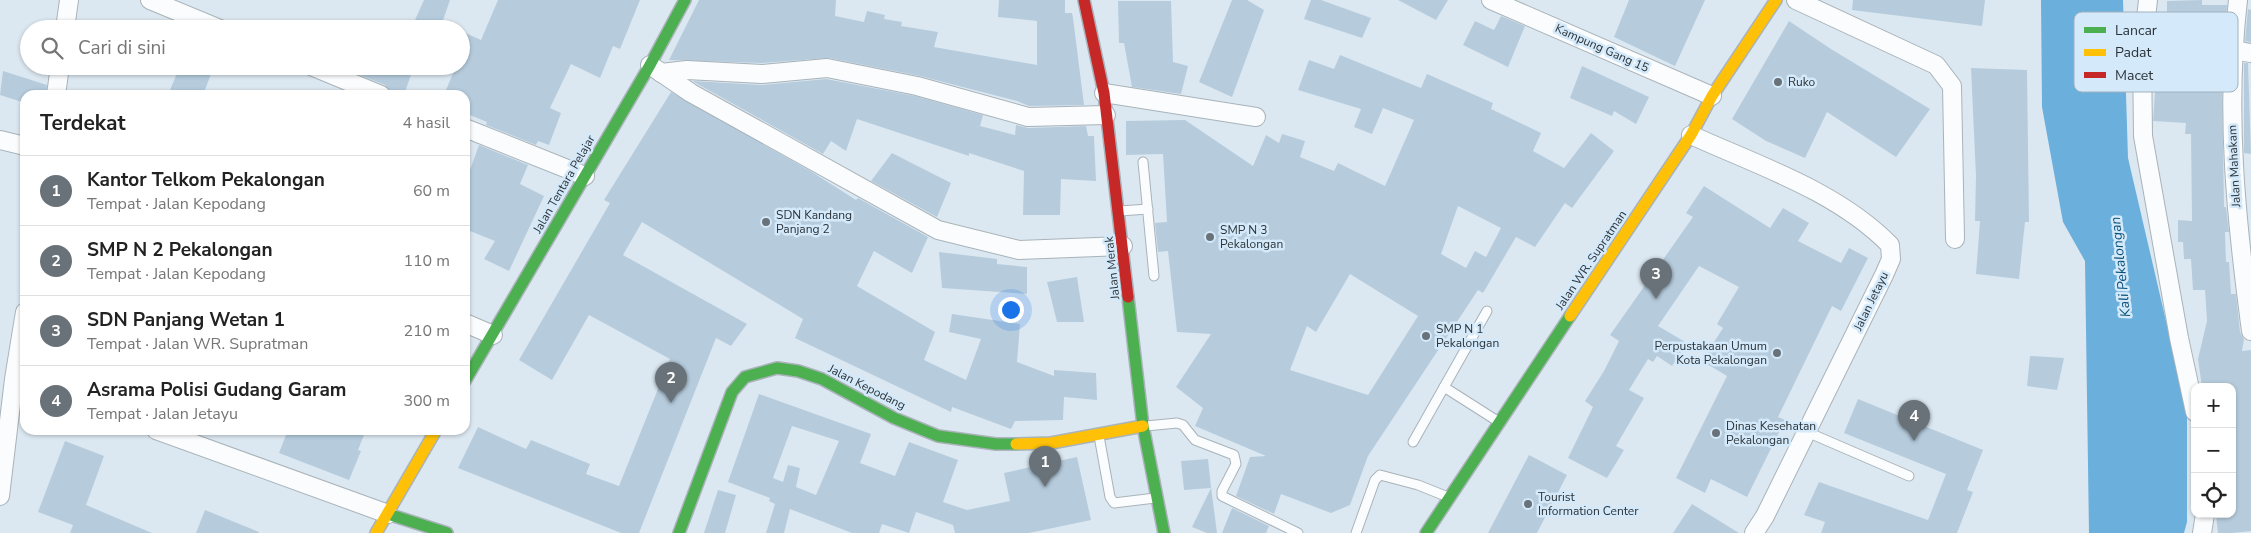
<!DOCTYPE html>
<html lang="id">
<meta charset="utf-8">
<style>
:root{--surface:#fff;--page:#f2f2f2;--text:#222;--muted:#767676;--line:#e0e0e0;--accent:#697279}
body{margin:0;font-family:"Nunito Sans",sans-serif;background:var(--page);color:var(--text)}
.controls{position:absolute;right:15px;bottom:15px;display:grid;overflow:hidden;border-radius:10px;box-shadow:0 1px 4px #0004}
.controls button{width:45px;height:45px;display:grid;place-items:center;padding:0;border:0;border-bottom:1px solid var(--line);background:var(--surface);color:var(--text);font:25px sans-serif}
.you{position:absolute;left:1010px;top:309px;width:18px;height:18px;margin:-12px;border:4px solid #fff;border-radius:50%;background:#1a73e8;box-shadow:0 0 0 8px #1a73e833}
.badge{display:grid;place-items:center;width:32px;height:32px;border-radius:50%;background:var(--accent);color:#fff;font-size:16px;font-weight:700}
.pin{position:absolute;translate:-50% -41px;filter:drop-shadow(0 1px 2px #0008)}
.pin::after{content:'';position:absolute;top:26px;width:18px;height:15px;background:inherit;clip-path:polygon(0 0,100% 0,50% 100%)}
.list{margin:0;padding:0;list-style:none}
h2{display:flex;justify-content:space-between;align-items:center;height:65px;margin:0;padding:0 20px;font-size:21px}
h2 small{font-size:16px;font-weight:400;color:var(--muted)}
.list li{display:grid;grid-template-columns:32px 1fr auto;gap:15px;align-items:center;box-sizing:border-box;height:70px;padding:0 20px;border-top:1px solid var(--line)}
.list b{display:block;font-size:19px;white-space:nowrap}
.list p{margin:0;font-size:16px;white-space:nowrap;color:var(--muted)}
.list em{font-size:16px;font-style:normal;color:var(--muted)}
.icon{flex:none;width:28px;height:28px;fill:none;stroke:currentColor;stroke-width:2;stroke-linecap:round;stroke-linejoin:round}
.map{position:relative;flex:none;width:2251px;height:533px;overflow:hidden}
.search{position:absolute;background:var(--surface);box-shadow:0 1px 4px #0004;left:20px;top:20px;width:450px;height:55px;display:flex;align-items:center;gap:12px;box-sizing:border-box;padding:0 18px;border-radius:28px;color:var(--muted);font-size:19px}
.panel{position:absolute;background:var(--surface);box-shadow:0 1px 4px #0004;left:20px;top:90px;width:450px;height:345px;border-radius:15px}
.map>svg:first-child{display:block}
.water{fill:#6bafdc}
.building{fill:#b6ccdd;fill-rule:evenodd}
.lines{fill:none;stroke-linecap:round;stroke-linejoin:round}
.lane-casing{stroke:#a9b3b9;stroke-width:11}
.street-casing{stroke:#a9b3b9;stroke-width:20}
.fast-casing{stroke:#a9b3b9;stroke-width:14}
.slow-casing{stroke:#a9b3b9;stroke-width:14}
.jam-casing{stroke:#a9b3b9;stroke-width:14}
.lane{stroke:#fafcfd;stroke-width:9}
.street{stroke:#fafcfd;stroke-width:18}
.fast{stroke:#4caf50;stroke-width:11}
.slow{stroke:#ffc107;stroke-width:11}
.jam{stroke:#c62828;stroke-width:11}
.poi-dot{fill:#697279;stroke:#d4e9f9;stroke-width:2}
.labels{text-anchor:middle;stroke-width:5;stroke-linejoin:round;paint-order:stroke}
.street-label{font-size:12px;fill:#2b3339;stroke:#d4e9f9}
.poi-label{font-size:12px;fill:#2b3339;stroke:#d4e9f9;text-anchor:start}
.water-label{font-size:14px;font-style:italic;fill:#095179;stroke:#d4e9f9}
.key{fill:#d4e9f9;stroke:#a1b2bf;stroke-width:1}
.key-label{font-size:14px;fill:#2b3339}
</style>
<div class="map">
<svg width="2251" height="533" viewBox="0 0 2251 533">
<rect width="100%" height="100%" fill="#dce8f1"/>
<!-- water -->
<path class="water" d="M2041,0H2123L2128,158L2187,411V522L2184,533H2089L2085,261L2063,222L2042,107Z"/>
<!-- building -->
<g class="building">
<path d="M424,0H450L440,29H411Z"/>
<path d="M498,0H640L620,49L613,46L600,78L571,64L550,108L561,113L549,145L538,141L536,145L486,125L487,122L465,113V95H444L456,66H461V31L481,40Z"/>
<path d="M699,0H836L835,16L864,22L867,11L885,15L884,19L902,22L901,26L938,32L934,47L1037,65V21L998,17L999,0H1065V13H1072L1073,18L1084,105L1029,106L1017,101L920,76L829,58L762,63L669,60Z"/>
<path d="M1232,0H1247L1264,10L1232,97L1199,82Z"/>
<path d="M1311,0H1321L1371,18L1362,38L1304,19Z"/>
<path d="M1398,0H1448L1436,20Z"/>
<path d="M1629,0H1705L1675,66L1614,37Z"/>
<path d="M1853,0H1985L1982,26L1852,10Z"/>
<path d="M2202,0V5H2227L2222,83L2224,207H2226L2229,232H2225L2226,262H2229L2231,294H2236L2240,332L2244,339L2242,351L2251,350V531L2232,533H2218L2216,515L2232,514V486L2236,485L2232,455V387H2202L2198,359L2207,321L2205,290H2193L2191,259H2184L2183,242H2178V220L2192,221L2191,134H2185L2186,123L2153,121L2158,49L2167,50V1Z"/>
<path d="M1118,1H1171L1173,62L1188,66L1181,94L1132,87L1124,43H1119Z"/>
<path d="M2248,9L2251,10V42L2245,41Z"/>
<path d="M1501,16L1525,26L1508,67L1463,45L1475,21L1494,30Z"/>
<path d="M1789,21L1831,49L1930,109L1896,157L1827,112L1805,158L1766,141L1732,119Z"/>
<path d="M1340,55L1421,88L1427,74L1493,103L1491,109L1541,133L1533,151L1564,168L1591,133L1614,151L1572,208L1565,203L1535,247L1516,237L1483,293L1478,290L1368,456L1350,505L1331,513L1281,494L1274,514L1236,496L1250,457L1266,456L1195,426L1203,408L1176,387L1211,334L1177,332L1168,251L1158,252L1155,223L1167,222L1163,154L1126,155V121L1185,120L1253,166L1266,135L1279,143L1282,134L1305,141L1300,157L1334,171L1338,163L1385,186L1414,120L1383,108L1372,134L1354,127L1361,109L1298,90L1309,60L1334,69ZM1458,206L1501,228L1486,257L1475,251L1466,268L1441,254ZM1350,274L1418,316L1368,395L1290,370L1307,326L1316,332Z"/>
<path d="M2244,63H2248L2251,154L2244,153Z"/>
<path d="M180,66H214L203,95H168Z"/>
<path d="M352,66H414L404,95H391L385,85L350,71Z"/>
<path d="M1582,66L1649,97L1636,124L1614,111L1612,116L1570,98Z"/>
<path d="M1971,68L2027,70L2029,222H2025L2019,279L1976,274L1980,221H1975L1976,176Z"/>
<path d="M3,71L47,85L46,95H25V103L0,95Z"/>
<path d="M826,79L915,96L983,115L980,126L1015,135L1016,125L1028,128L1086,126L1088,136H1094L1096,181L1061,179L1060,215H1023L1024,171L969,153V156L857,119L846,151L831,141L823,154L692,81L762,85Z"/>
<path d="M671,92L812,172L856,200L858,198L928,237L912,273L874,251L857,286L935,332L924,360L966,380L981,339L949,332L952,314L1020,324L1017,362L1054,376V370L1096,373L1097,400L1064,397L1063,420L1015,421L1011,429L952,407L951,412L795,338L803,319L642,222L623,255L747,324L731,346L716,338L639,533H621L458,468L478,427L526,449L531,440L590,464L586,474L619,486L670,359L589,315L552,380L519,360L610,203L604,200Z"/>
<path d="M479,145L528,165L520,184L544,196L509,271L484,259L495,241L465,229V184Z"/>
<path d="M892,153L951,183L937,217L871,181Z"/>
<path d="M1704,186L1770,228L1783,208L1809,223L1798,241L1841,263L1849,248L1868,258L1841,311L1832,306L1778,417L1785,420L1747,497L1711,479L1705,493L1676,478L1727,376L1702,361L1723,328L1717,324L1739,287L1699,266L1658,326L1687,343L1672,366L1657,356L1653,362L1648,359L1629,390L1644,398L1616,446L1624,450L1607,478L1568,458L1593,407L1585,401L1604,371L1619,341L1610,335L1693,217L1686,213Z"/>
<path d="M939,252L997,259V264L1027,267V294L942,288Z"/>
<path d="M1077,277L1084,322H1057L1047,282Z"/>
<path d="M2030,356L2064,358L2057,390L2027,386Z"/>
<path d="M759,394L871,434L860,463L895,476L909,442L958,460L943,502L967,510L1010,501L1004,473L1077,457L1091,520L1029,533H955L953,525L916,512L909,533L882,524L879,533H852L790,509L784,533H766L775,504L769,501L770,498L728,482ZM792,426L839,441L816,495L796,487L800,468L788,465L783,482L773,478Z"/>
<path d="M1858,399L1983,450L1967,490L1973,492L1957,533H1821L1825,522L1804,515L1819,482L1928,520L1946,474L1844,433Z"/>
<path d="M288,430H366L358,450L361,451L349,480L279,453Z"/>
<path d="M65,441L104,456L86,505L152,533H70L73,525L38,512Z"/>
<path d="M1529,455L1567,475L1537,533H1488Z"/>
<path d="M1208,459L1211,487L1217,533H1207L1192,527L1211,488L1184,490L1181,461Z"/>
<path d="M718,490L736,495L725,533H704Z"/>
<path d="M1692,504L1739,533H1673Z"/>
<path d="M1232,508L1269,526L1266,533H1222Z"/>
<path d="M205,510L259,532V533H196Z"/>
</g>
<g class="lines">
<defs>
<g id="lane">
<path d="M1143,162L1154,276"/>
<path d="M1120,211L1148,209"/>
<path d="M1444,387L1499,422"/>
<path d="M1146,426L1177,423L1183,425L1195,440L1234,455L1236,464L1222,491V496L1298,533"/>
<path d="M1807,432L1909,476"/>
<path d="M1099,436L1110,497L1114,503L1155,498"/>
<path d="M1413,442L1487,311"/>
<path d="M1356,533L1375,480L1380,475L1418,485L1448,497"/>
</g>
<g id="street">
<path d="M150,0L220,29"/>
<path d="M1491,0L1712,96"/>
<path d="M1796,0L1936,65L1952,86L1955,239"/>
<path d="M2148,0L2142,54L2143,136L2179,338L2195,412"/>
<path d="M2238,0C2225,112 2236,219 2251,331"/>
<path d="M65,29L69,0"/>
<path d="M2233,50L2251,53"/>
<path d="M650,65L691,93L938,230L1019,250L1123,246"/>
<path d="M311,66L381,95"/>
<path d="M661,73L687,70L762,74L827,68L917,86L1028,117L1106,115"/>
<path d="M1104,93L1256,117"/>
<path d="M56,95L60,66"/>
<path d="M465,128L585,176"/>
<path d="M1691,135C1759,166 1837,191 1890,245L1891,259L1884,275L1765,516L1754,533"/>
<path d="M0,140L25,146"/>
<path d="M465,323L493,335"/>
<path d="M156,430L388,514"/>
<path d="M0,496L14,379L25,312"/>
<path d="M2202,533L2205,514"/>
</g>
<g id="fast">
<path d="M1128,297L1143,426L1164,533"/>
<path d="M465,381L650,65L685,0"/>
<path d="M388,514L447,533"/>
<path d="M679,533L732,392L745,377L777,368L798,371L822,379L894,418L938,436L996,444H1016"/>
<path d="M1426,533L1570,316"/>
</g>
<g id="slow">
<path d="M1570,316L1691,135L1712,96L1776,0"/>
<path d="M1016,444L1051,443L1143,426"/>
<path d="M376,533L436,430"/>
</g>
<path id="jam" d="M1084,0L1104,93L1128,297"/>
</defs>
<!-- lane casing -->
<use href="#lane" class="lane-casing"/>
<!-- street casing -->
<use href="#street" class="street-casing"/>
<!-- fast casing -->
<use href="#fast" class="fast-casing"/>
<!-- slow casing -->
<use href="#slow" class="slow-casing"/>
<!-- jam casing -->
<use href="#jam" class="jam-casing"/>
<!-- lane -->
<use href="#lane" class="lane"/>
<!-- street -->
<use href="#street" class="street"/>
<!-- fast -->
<use href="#fast" class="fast"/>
<!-- slow -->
<use href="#slow" class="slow"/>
<!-- jam -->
<use href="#jam" class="jam"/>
</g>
<!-- markers -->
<g class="poi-dot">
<circle cx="1778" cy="82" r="5"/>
<circle cx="766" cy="222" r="5"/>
<circle cx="1210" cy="237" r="5"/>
<circle cx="1426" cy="336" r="5"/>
<circle cx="1777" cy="353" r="5"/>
<circle cx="1716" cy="433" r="5"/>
<circle cx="1528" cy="504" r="5"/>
</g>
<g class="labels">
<!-- street labels -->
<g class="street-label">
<text transform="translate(1602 48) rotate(24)" y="4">Kampung Gang 15</text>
<text transform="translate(2234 166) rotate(-93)" y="4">Jalan Mahakam</text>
<text transform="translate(564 184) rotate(-60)" y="4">Jalan Tentara Pelajar</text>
<text transform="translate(1591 260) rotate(-56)" y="4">Jalan WR. Supratman</text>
<text transform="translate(1112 268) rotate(-96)" y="4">Jalan Merak</text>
<text transform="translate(1871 301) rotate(-64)" y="4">Jalan Jetayu</text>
<text transform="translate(867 387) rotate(27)" y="4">Jalan Kepodang</text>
</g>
<!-- poi labels -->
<g class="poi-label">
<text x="1788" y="86">Ruko</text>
<text x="776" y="219">SDN Kandang<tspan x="776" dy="14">Panjang 2</tspan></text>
<text x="1220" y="234">SMP N 3<tspan x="1220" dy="14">Pekalongan</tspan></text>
<text x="1436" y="333">SMP N 1<tspan x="1436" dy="14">Pekalongan</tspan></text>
<text x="1767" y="350" text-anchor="end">Perpustakaan Umum<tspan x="1767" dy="14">Kota Pekalongan</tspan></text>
<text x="1726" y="430">Dinas Kesehatan<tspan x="1726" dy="14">Pekalongan</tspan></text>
<text x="1538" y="501">Tourist<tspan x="1538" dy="14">Information Center</tspan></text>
</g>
<!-- water labels -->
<g class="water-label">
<text transform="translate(2120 267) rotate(-96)" y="5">Kali Pekalongan</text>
</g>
</g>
<!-- legend -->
<rect x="2074" y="12" width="164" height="80" rx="8" class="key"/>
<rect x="2084" y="27" width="22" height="6" fill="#4caf50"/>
<rect x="2084" y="49" width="22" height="7" fill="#ffc107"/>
<rect x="2084" y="72" width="22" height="6" fill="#c62828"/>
<g class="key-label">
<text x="2115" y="35">Lancar</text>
<text x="2115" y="57">Padat</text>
<text x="2115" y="80">Macet</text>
</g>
</svg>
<div class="controls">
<button>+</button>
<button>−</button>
<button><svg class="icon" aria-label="locate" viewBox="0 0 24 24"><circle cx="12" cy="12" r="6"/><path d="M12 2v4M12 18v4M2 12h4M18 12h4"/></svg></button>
</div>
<div class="you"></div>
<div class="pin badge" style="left:1045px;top:487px">1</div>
<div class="pin badge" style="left:671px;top:403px">2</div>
<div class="pin badge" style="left:1656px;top:299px">3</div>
<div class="pin badge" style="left:1914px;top:441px">4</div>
<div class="search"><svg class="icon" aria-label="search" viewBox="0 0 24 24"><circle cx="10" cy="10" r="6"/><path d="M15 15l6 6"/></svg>Cari di sini</div>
<section class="panel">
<h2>Terdekat<small>4 hasil</small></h2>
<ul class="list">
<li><span class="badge">1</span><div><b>Kantor Telkom Pekalongan</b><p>Tempat · Jalan Kepodang</p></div><em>60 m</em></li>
<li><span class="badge">2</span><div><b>SMP N 2 Pekalongan</b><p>Tempat · Jalan Kepodang</p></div><em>110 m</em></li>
<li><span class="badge">3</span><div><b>SDN Panjang Wetan 1</b><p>Tempat · Jalan WR. Supratman</p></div><em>210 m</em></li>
<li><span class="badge">4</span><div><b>Asrama Polisi Gudang Garam</b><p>Tempat · Jalan Jetayu</p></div><em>300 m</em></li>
</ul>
</section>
</div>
